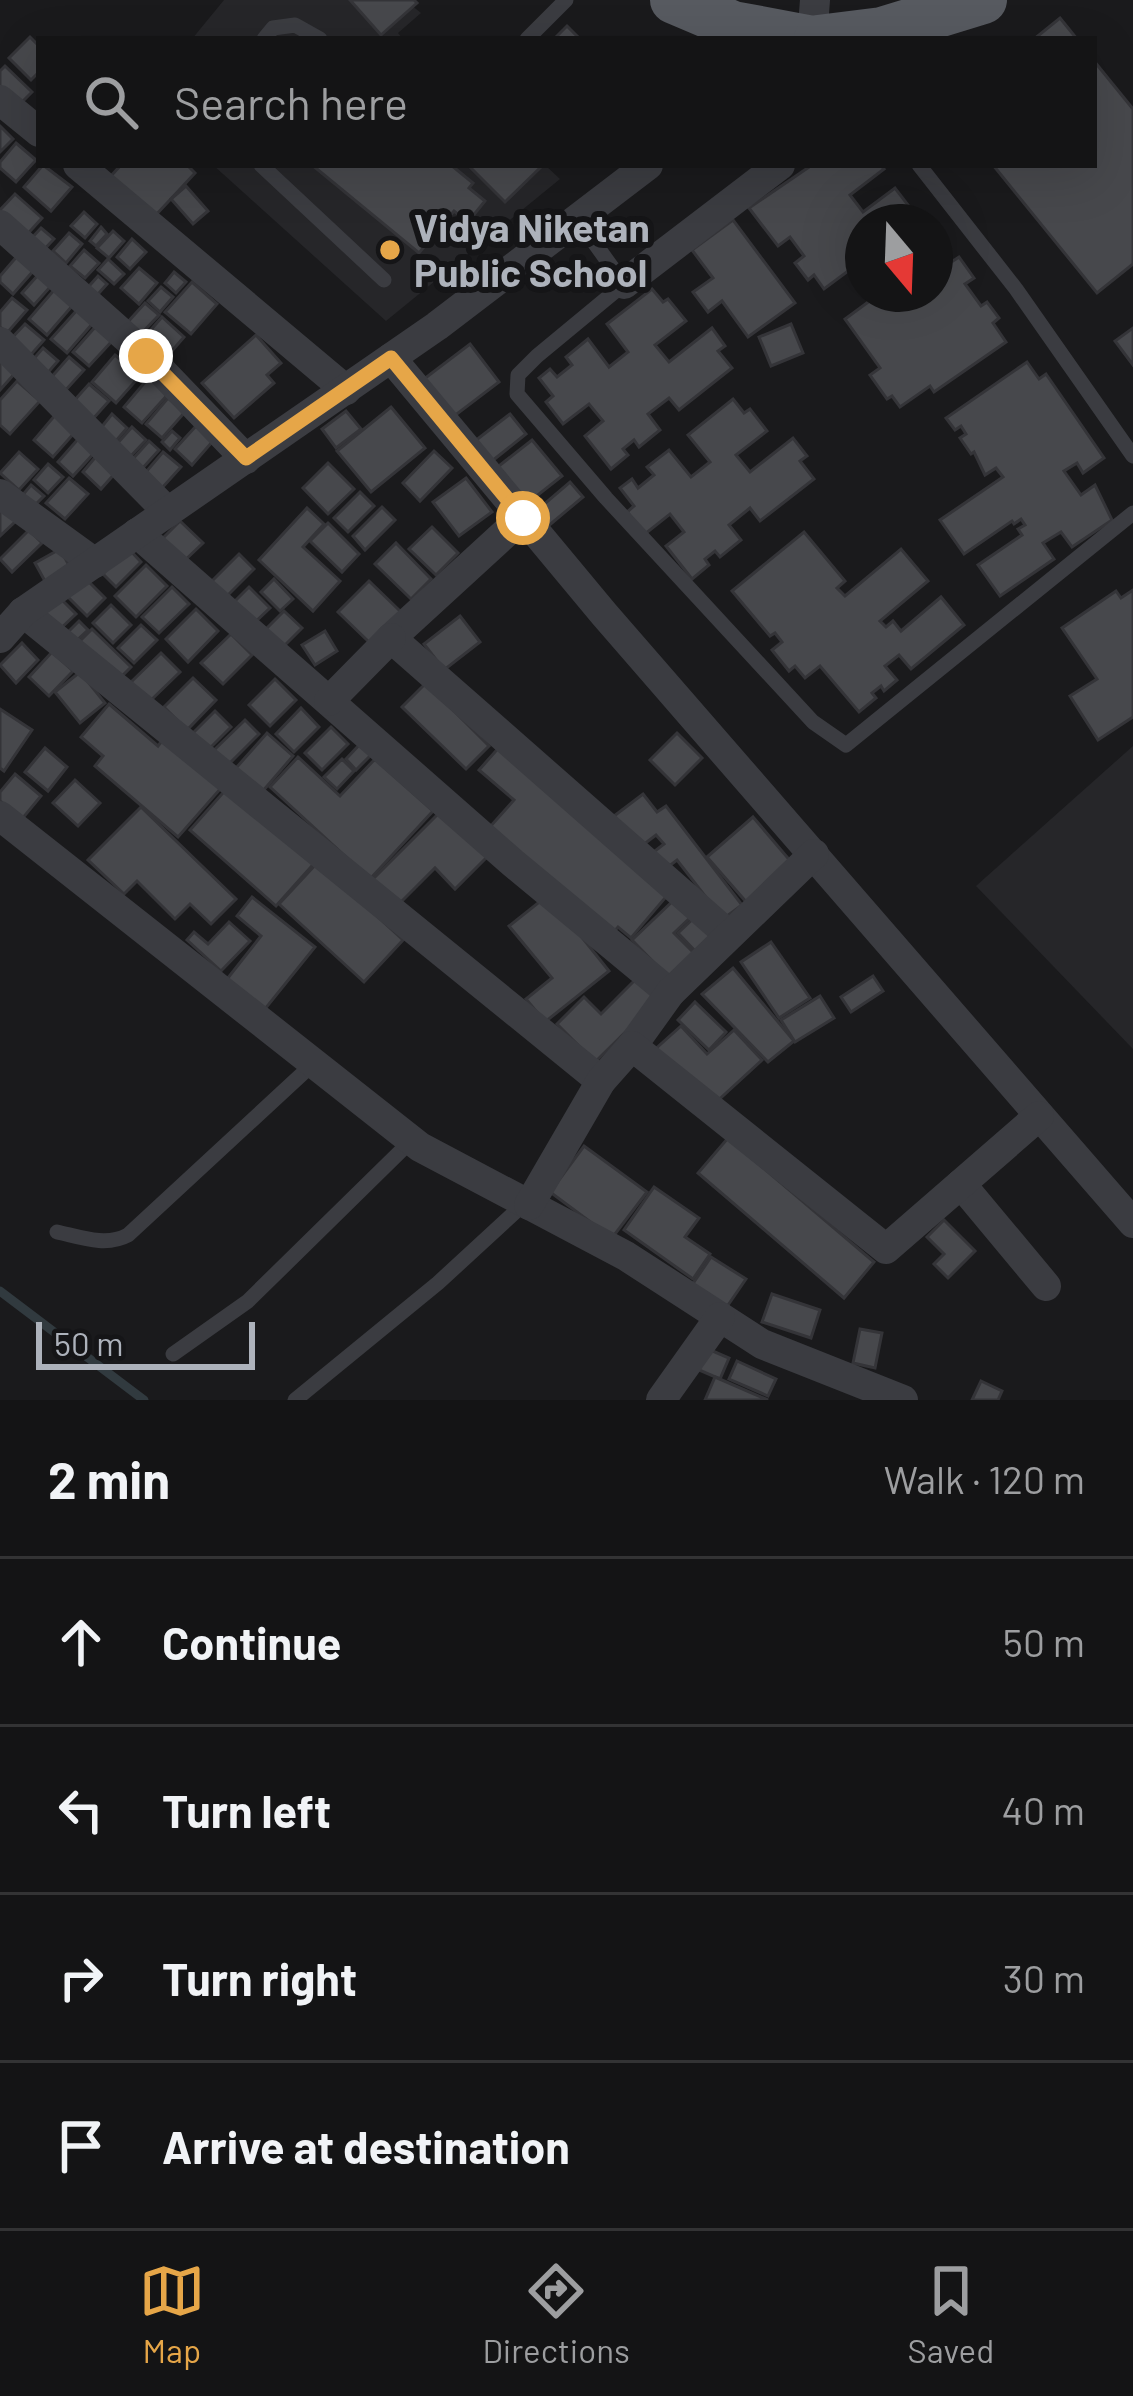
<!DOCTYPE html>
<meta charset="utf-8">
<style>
:root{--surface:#141415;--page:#1d1d1e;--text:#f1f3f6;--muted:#9d9ea0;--line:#333334;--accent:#e6a648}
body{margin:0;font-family:Barlow,sans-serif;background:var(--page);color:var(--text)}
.compass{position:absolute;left:845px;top:204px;width:108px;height:108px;border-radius:50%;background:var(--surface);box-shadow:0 12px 48px #0002;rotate:161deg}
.scale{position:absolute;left:36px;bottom:30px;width:219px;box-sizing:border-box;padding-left:12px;border:6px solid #adb2bb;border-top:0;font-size:33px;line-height:42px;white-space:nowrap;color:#adb2bb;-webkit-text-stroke:9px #151517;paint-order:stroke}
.stop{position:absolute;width:36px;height:36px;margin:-27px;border:9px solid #e6a648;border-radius:50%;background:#fff}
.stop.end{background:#e6a648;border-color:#fff;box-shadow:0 3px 12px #0008}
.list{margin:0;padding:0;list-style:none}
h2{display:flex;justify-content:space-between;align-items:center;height:156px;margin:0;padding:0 48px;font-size:51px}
h2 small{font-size:39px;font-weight:400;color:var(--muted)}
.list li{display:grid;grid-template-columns:78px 1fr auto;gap:36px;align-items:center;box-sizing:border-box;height:168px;padding:0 48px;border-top:3px solid var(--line)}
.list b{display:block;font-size:45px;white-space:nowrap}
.list em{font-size:39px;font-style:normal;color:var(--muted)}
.icon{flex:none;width:66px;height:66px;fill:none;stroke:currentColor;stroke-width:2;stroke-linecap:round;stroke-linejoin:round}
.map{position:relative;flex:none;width:1133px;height:1400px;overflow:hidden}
.search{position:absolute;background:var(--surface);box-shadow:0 12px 48px #0002;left:36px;right:36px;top:36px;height:132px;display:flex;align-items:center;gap:30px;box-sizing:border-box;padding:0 42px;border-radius:0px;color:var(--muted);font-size:45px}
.sheet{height:828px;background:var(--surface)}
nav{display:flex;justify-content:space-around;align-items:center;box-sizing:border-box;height:168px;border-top:3px solid var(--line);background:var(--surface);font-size:33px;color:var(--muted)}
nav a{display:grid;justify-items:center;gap:6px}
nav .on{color:var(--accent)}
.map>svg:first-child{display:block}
.built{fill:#262629}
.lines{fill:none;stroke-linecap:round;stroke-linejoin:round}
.stream{stroke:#313a3f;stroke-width:9}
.building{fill:#47484c;stroke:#343438;stroke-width:3}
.lane{stroke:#3b3c41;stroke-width:15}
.street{stroke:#3b3c41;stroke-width:30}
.primary{stroke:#575a60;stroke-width:48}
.route{stroke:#e6a648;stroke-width:15}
.poi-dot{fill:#e6a648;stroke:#151517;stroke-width:4.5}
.labels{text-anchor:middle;stroke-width:12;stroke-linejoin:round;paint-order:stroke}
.poi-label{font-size:39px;font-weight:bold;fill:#adb2bb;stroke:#151517;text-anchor:start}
</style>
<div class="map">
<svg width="1133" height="1400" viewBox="0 0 1133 1400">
<rect width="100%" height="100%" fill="#1a1a1c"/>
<!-- built -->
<g class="built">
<path d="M224,0H405L421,13L398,33L403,39H192Z"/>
<path d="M213,165H545L560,179L386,321Z"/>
<path d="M1133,746V1049L976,886Z"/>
</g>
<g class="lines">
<!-- stream -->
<path class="stream" d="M0,1291L144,1400"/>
</g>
<!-- building -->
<g class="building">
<path d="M350,0H414L417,3L381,35Z"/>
<path d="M1060,18L1077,39H1034Z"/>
<path d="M567,26L580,39H554Z"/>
<path d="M30,37L39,46V72L31,80L9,58Z"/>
<path d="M1094,61L1133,109V264L1097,293L993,165H1094Z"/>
<path d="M5,66L32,92L16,108L0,92V71Z"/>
<path d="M0,126L13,139L0,152Z"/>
<path d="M16,143L36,160L16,182L0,168V162Z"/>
<path d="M43,165L72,187L51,211L24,187Z"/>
<path d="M121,165H187L195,173L154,217L110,177Z"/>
<path d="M312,165H451L473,183L469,188L485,201L468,222L454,211L419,253Z"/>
<path d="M468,165H543L505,202Z"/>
<path d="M812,165H880L884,169L850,195L863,212L895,188L918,218L913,222H863V260L824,289L814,275L808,280L795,263L804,256L790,237L778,246L749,208Z"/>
<path d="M186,186L208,211L193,224L171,199Z"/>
<path d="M15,194L42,218L23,239L0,219V210Z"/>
<path d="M84,212L97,224L85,238L71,226Z"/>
<path d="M733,220L795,303L748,337L722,301L708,312L693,292L713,278L692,250Z"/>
<path d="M101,227L107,234L96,246L90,241Z"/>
<path d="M41,228L54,239L39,255L26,244Z"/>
<path d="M113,231L124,241L109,258L97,248Z"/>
<path d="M69,233L82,244L66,263L53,251Z"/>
<path d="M132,239L146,252L130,269L117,257Z"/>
<path d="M940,242L953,261L959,257L974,278L965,284L981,306L987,302L999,318L993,323L1006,342L934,392L930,386L900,407L892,396L887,399L870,375L880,368L845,319L875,297L872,294H935V246Z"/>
<path d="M84,250L99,263L85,278L70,266Z"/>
<path d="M19,254L35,269L13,294L0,282V276Z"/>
<path d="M108,259L124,274L114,284L98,270Z"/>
<path d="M139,268L157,283L139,304L121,288Z"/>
<path d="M174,272L186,282L176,293L165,283Z"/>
<path d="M38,275L51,286L34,305L22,293Z"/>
<path d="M98,276L107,284L91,302L82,294Z"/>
<path d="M192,282L217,304L191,334L165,312Z"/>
<path d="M161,287L173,297L160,312L148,301Z"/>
<path d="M55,289L73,305L47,335L29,319Z"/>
<path d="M652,289L663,302L668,299L686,321L655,345L669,362L712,328L725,346L718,351L732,368L679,410L669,398L648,414L660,430L639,447L634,440L623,449L628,455L611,469L585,436L603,421L589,404L563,424L546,402L553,396L539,378L550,369L557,377L572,365L566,357L588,339L609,367L628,352L607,324Z"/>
<path d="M12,298L27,310L7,333L0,327V312Z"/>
<path d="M145,303L159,315L139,336L126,324Z"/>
<path d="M78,309L93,323L67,353L51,339Z"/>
<path d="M162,317L184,337L164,360L142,340Z"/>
<path d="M25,324L44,340L28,358L9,341Z"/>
<path d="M791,324L803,353L771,366L759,337Z"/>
<path d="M97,325L113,340L89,366L73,352Z"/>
<path d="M1133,328V365L1115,341Z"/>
<path d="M256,335L281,363L267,375L274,383L234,418L202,383Z"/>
<path d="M470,344L499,382L449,420L420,382Z"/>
<path d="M43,348L58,361L45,376L30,363Z"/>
<path d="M115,355L140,376L116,403L92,382Z"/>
<path d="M0,356L17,371L0,390Z"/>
<path d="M69,357L84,370L63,393L48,381Z"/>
<path d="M1027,362L1039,379L1046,374L1104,458L1083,473L1077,463L1064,471L1081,495L1095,485L1112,520L1072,547L1061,532L1043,543L1054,559L1000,596L978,565L1022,535L1018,529L1025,525L1021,519L1014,524L1012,521L964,554L940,520L1003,477L996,468L985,475L974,452L971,454L960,438L966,434L961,426L955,430L946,418Z"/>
<path d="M151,375L170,392L142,423L124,407Z"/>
<path d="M17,381L40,401L10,434L0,425V400Z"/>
<path d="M89,384L109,401L92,420L72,403Z"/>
<path d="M168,398L185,412L162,438L146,424Z"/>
<path d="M733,399L744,413L750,409L767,431L736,455L750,472L793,438L807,456L800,461L814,479L760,521L750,508L729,525L741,540L720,557L715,551L705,559L709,565L692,579L666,546L684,532L670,514L645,534L627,512L634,506L620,488L632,479L638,488L654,475L647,467L669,450L691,477L710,462L688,435Z"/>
<path d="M391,407L425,448L371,492L337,451Z"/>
<path d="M346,411L361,429L336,448L322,429Z"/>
<path d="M56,414L76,431L53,457L34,440Z"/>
<path d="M112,414L127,428L115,442L100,429Z"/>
<path d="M510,414L526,434L487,465L471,444Z"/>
<path d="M196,426L213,441L192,465L175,449Z"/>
<path d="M132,427L146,440L129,458L115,446Z"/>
<path d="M172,431L180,438L170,450L162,442Z"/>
<path d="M79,438L95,452L73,476L58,462Z"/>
<path d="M532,440L562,476L524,506L495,469Z"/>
<path d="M149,441L159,450L141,470L131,461Z"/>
<path d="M434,451L452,468L420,501L403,483Z"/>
<path d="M19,452L38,469L19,490L0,473Z"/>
<path d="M163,452L181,467L162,488L145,473Z"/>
<path d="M98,454L117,471L101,489L83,472Z"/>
<path d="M328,463L354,489L328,514L303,488Z"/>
<path d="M48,464L63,477L48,493L34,480Z"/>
<path d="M69,478L88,494L65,519L46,503Z"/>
<path d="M466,478L492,512L459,536L433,502Z"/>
<path d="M570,482L583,497L547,527L535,512Z"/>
<path d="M31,485L44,496L32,508L20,498Z"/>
<path d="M360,492L374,506L348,532L334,518Z"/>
<path d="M0,505L16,521L0,536Z"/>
<path d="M382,507L395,520L365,550L353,536Z"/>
<path d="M307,508L324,524L303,547L340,581L313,611L259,560Z"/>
<path d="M180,521L203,543L183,562L161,540Z"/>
<path d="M328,523L359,554L342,572L310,541Z"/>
<path d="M432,527L458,553L436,575L409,549Z"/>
<path d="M29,530L42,543L12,572L0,559Z"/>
<path d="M804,532L845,581L837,588L845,596L901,549L928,581L880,621L886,627L893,621L901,631L941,597L964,625L911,669L899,655L885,666L897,680L884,691L881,686L872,693L876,698L859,712L820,666L805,678L795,666L789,671L772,650L782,642L775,633L770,636L732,591Z"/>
<path d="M396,543L431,579L411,599L375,564Z"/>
<path d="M126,546L141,562L116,587L101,572Z"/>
<path d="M60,549L71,569L46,583L35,563Z"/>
<path d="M239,554L254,569L226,597L211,582Z"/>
<path d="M146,565L167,586L136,617L115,596Z"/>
<path d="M86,579L105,598L87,616L68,597Z"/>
<path d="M274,579L293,599L280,611L261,592Z"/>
<path d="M369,581L401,612L370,643L338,612Z"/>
<path d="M172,587L189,604L159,633L142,617Z"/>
<path d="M249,587L270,608L252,625L231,605Z"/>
<path d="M1133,590V717L1098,740L1070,696L1097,679L1062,628L1116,591L1121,598Z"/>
<path d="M58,596L76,614L59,630L40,613Z"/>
<path d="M111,605L131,625L113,643L93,623Z"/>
<path d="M196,609L218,631L188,662L166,639Z"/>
<path d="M284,611L302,628L283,647L265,630Z"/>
<path d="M460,616L480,642L444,670L424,644Z"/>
<path d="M79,621L88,630L75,642L67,633Z"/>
<path d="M141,625L157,640L134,663L118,648Z"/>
<path d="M92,629L131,667L116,682L78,643Z"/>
<path d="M325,631L337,651L315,665L302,645Z"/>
<path d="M231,634L252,655L223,684L201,663Z"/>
<path d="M22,643L38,660L16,683L0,665Z"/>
<path d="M52,652L73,671L49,696L29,677Z"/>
<path d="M161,653L180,672L148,703L129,684Z"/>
<path d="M80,672L105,703L80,723L55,692Z"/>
<path d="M193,678L216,700L187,730L164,707Z"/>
<path d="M275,679L296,700L270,726L249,705Z"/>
<path d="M426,683L489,746L466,769L402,707Z"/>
<path d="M109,704L158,746L164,738L222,787L178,837L95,766L103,756L81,737Z"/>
<path d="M301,708L319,727L294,752L276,734Z"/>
<path d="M0,709L32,730L4,771L0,768Z"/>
<path d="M215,711L231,727L207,751L191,735Z"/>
<path d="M245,720L259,734L227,766L213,751Z"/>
<path d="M331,727L348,744L322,770L305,753Z"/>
<path d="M267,733L293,756L262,792L236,768Z"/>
<path d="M677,733L702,758L675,785L650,760Z"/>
<path d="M362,742L373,753L356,770L346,759Z"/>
<path d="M502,744L671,891L631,938L618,927L611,935L488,829L514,800L479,770Z"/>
<path d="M45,748L67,767L48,791L25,772Z"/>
<path d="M298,757L340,796L375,759L433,811L370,879L270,787Z"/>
<path d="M342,759L354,771L337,789L324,777Z"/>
<path d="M15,774L41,796L22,819L0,801V792Z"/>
<path d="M75,780L100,803L78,826L53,803Z"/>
<path d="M229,786L319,858L276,906L190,830Z"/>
<path d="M643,794L657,812L666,806L742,905L723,919L677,860L664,870L651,854L664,844L656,835L639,848L614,816Z"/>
<path d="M141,807L236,899L211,924L190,904L175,919L137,881L124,894L88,860Z"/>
<path d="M443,809L489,855L455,889L435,868L397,906L371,881Z"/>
<path d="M753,817L793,864L748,904L707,857Z"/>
<path d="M318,862L403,940L364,982L279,904Z"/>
<path d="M548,895L609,971L545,1022L526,999L552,978L509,926Z"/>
<path d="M252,897L315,947L265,1009L227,979L261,936L237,916Z"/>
<path d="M677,897L694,914L674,933L694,953L669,978L632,940Z"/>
<path d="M696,916L716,937L698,954L678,933Z"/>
<path d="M229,922L250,941L221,971L187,940L194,932L208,944Z"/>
<path d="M771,942L810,998L779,1018L741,962Z"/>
<path d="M733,968L794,1041L768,1062L702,994Z"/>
<path d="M873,976L883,991L851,1012L841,997Z"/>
<path d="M636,979L658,1000L595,1062L557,1024L584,997L601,1014Z"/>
<path d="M820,996L834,1018L795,1042L781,1020Z"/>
<path d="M695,1002L726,1032L709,1050L678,1020Z"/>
<path d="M681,1026L707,1054L734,1030L762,1060L713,1105L652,1052Z"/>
<path d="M728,1138L874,1262L844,1298L698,1173Z"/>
<path d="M584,1146L647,1192L612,1238L550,1192Z"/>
<path d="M654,1187L699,1218L685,1237L710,1254L693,1279L624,1230Z"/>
<path d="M944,1220L975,1251L948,1278L934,1264L944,1254L927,1237Z"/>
<path d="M711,1257L746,1279L726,1308L692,1285Z"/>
<path d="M772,1294L820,1310L811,1338L762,1322Z"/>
<path d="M860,1329L882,1333L875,1368L853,1363Z"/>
<path d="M708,1349L729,1358L720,1379L699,1370Z"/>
<path d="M737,1361L776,1379L768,1396L729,1379Z"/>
<path d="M715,1377L768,1400H705Z"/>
<path d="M981,1381L1002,1391L998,1400H972Z"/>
</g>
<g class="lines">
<!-- lane -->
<g class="lane">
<path d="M264,39L273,28L295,25L320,39"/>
<path d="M527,39L566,0"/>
<path d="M261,165L384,280"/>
<path d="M919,165L1016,289L1133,456"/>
<path d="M578,220L624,284L537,356L518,375L517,394L606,498L813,722L846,745L1133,513"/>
<path d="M57,1232C80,1237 106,1247 128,1235L314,1063"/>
<path d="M173,1354L248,1301L412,1140"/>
<path d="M295,1400L438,1283L525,1203"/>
</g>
<!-- street -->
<g class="street">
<path d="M812,39L815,0"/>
<path d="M0,100L39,132"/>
<path d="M78,165L346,390"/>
<path d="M0,225L146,355L246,459"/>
<path d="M624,284L780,165"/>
<path d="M0,342L168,512"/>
<path d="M391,358L604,614L1133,1223"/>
<path d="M0,494L95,563"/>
<path d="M523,517L391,638L729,935"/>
<path d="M137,533L513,863L670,993"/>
<path d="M23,612L601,1081"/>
<path d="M0,638L23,612L437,326L648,165"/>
<path d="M329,701L391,638"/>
<path d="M0,816L420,1147L626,1256L762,1344L903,1400"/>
<path d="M632,1046L670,993L814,854"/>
<path d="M961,1184L1046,1286"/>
<path d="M529,1205L601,1081L632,1046L886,1249L1039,1116"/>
<path d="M661,1400L720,1317"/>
</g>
<!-- primary -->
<g class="primary">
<path d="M674,0L733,25L808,39"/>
<path d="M818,39L882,31L983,0"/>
</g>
</g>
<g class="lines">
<!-- route -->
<path class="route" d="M146,356L246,458L391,358L523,518"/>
</g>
<!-- markers -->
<circle class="poi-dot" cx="390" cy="250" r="12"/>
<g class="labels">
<!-- poi labels -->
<g class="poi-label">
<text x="414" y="242">Vidya Niketan<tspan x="414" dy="45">Public School</tspan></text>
</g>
</g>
</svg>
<svg class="compass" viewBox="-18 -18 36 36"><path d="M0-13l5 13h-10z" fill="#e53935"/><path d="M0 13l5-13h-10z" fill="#9d9ea0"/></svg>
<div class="scale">50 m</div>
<div class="stop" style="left:523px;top:518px"></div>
<div class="stop end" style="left:146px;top:356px"></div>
<div class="search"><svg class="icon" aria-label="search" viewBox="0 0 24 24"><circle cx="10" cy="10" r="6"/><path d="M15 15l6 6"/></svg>Search here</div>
</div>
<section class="sheet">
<h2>2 min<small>Walk · 120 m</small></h2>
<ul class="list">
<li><svg class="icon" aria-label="ahead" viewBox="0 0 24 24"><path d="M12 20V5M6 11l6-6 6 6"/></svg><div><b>Continue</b></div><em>50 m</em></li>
<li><svg class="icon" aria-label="left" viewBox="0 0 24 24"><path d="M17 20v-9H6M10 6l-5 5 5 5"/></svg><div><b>Turn left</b></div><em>40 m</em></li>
<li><svg class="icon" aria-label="right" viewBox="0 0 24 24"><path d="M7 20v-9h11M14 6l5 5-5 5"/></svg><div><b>Turn right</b></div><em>30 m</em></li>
<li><svg class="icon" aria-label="arrive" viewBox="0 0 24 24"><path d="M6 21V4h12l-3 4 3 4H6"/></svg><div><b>Arrive at destination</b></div></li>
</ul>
</section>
<nav>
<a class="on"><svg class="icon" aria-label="map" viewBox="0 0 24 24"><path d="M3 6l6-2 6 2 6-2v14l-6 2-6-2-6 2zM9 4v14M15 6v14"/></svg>Map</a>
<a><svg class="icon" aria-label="directions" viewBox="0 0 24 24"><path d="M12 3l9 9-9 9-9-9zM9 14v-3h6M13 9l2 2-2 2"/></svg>Directions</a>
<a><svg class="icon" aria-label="saved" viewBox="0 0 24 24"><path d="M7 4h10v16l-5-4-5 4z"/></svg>Saved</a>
</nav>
